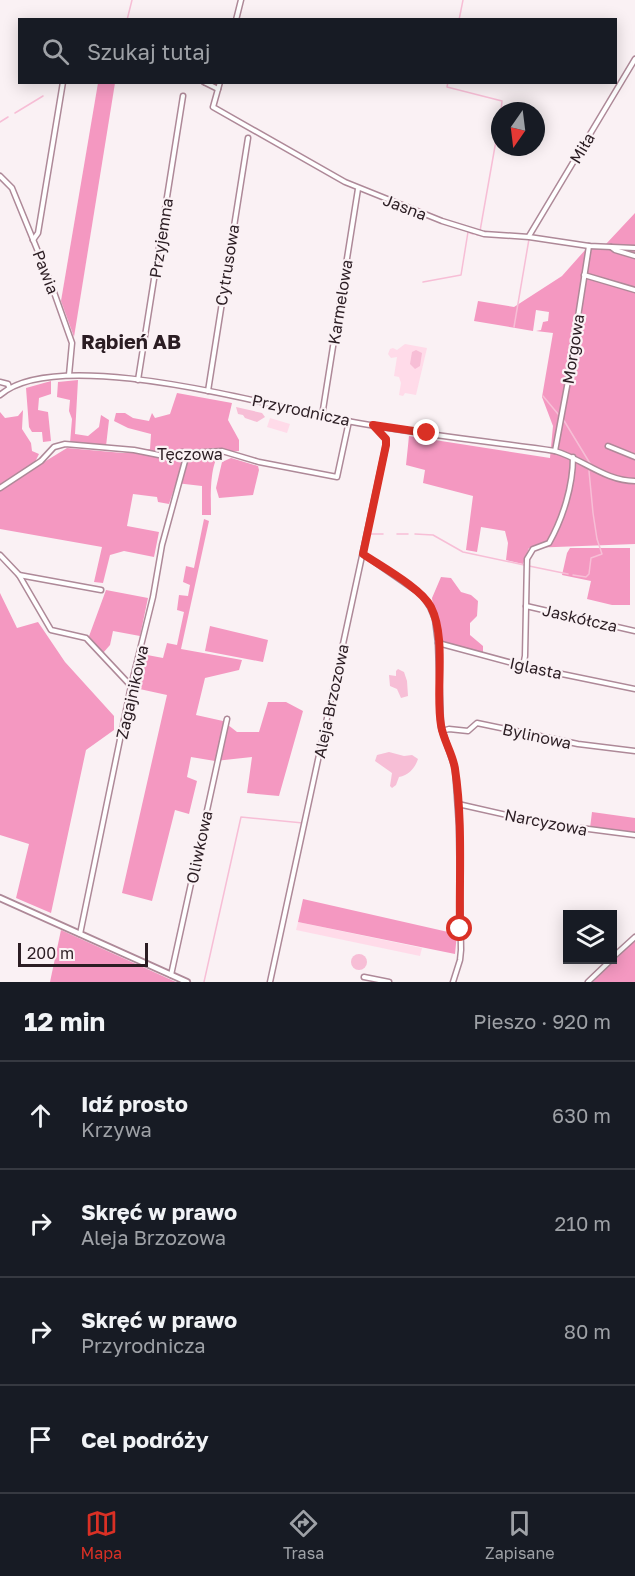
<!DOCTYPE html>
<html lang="pl">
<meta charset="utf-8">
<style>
:root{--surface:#171b24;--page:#20242c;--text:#f1f3f6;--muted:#9ea1a6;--line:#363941;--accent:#d93025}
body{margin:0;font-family:"Golos Text",sans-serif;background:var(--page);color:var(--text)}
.controls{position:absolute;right:18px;bottom:18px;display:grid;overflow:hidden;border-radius:0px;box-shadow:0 3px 15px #0003}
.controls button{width:54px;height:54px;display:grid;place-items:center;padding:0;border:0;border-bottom:2px solid var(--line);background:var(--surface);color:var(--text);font:30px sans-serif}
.compass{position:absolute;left:491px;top:102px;width:54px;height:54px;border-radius:50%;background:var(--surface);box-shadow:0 3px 15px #0003;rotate:194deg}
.scale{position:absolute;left:18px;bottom:15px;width:130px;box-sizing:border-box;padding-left:6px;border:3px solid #2b1d23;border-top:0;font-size:16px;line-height:21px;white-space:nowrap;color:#2b1d23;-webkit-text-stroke:4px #faf1f4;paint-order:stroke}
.stop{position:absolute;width:18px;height:18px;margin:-14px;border:4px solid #d93025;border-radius:50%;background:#fff}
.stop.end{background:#d93025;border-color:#fff;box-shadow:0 2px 6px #0008}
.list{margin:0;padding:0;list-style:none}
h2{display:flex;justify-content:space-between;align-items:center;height:78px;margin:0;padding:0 24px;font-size:26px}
h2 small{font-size:20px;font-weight:400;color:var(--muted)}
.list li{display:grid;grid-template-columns:39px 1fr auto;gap:18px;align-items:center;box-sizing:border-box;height:108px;padding:0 24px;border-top:2px solid var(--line)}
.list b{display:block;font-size:22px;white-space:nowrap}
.list p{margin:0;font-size:20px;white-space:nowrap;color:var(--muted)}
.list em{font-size:20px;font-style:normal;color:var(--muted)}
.icon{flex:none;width:33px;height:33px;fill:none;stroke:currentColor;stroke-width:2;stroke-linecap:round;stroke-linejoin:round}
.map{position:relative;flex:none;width:635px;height:982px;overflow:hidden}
.search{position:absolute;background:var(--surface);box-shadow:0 3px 15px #0003;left:18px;right:18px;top:18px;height:66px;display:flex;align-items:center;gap:15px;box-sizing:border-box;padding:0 21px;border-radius:0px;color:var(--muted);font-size:22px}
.sheet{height:510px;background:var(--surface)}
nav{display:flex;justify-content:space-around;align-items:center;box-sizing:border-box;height:84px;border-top:2px solid var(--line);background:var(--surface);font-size:16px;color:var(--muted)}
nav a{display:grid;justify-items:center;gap:3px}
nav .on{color:var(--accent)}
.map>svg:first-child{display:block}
.green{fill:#ffdbe9}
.forest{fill:#f498c1}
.water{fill:#f7bed6}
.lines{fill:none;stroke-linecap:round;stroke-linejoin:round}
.stream{stroke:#f7bed6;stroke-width:1.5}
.minor-casing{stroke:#ae8998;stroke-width:7}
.tertiary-casing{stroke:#ae8998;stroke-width:8}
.minor{stroke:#fff;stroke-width:4}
.tertiary{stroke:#fff;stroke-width:4.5}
.route{stroke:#d93025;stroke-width:8}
.labels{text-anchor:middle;stroke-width:4.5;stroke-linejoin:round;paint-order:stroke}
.street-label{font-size:16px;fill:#2b1d23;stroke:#faf1f4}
.quarter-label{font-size:20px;font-weight:bold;fill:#2b1d23;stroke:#faf1f4}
</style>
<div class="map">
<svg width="635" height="982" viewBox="0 0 635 982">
<rect width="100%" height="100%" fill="#faf1f4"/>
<!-- green -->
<g class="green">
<path d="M405,344L427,348L416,395L405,393L403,396L399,395L401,383L399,377L394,376L397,357L391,358L388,354L390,349L393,348L397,350Z"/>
<path d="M270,418L290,424L287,433L267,427Z"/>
<path d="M298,922L422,948L420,956L296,930Z"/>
</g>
<!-- forest -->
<g class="forest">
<path d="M98,83H115L74,337L61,301Z"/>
<path d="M635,213V544L529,548L523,564L506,560L508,543L505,531L481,527L477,552L466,550L473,496L423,483L425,470L406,465L409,436L550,458L553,426L542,397L553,333L536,331L541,330L543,322L548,321L549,312L536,310L533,331L474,321L478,301L514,307L562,276L586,249L606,244Z"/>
<path d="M78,380L75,434L88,436L99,427L101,415L109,420L106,446L70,443L72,419L69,411L70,400L57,397L58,382Z"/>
<path d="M51,381V394L39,398L38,410L48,412L51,441L43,442L42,432H32L29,427L26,388Z"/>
<path d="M177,393L232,403L228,420L239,440V451L220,453C209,466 211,498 211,515H202V486L176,483L169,504L158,502L157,497L133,494L127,526L159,532L154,557L124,551L110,555L103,583L94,582L102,547L0,529V489L67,448L123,453L150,449L151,434L128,428L114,421L116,413H125L133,418L149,421L152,413L155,418L170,414Z"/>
<path d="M23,410L22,429L31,443L32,451L39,454L34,464L0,485V412L5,418L18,416Z"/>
<path d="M231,458L258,466L259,470L253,495L219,498L216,488L222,462Z"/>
<path d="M204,519L209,521L181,649L242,660L239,670L205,678L196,715L223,721L237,732H259L268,702H286L303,711L279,796L247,793L252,757L215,761L191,757L187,777L197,781L189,814L175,810L152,901L122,893L167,695L135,688L142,654L163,658L167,643L177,645L184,612L177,610L179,595L188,596L190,585L183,582L186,566L194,568Z"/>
<path d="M570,548H630V605H612L587,599L591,581L562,575L567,553Z"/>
<path d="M441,577L451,578L461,592L471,595L478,601L477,616L470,623V635L483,646V653L438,640L432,598Z"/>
<path d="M106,590L148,598L140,636L113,631L110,645L103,653L88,639Z"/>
<path d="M0,593L17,628L38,622L65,662L114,716V730L86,750L51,913L16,898L29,844L0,835Z"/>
<path d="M210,626L268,640L263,662L205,651Z"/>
<path d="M592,812L635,818V834L590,828Z"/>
<path d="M303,899L457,934L455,954L298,922Z"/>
<path d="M61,930L176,982H50Z"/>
<path d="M635,940V982H593Z"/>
</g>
<!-- water -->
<g class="water">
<path d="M416,350L422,353L420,366L415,369L410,364L412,352Z"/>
<path d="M236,407L262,413L265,417L257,422L245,418L243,415L238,414Z"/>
<path d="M398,669L404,672L407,681L408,696L401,698L397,689L390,686L389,675L396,676V671Z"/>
<path d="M389,752L404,756L412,755L418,759C415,768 409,775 399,777L396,785L392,788L390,786L392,773L375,761L377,755Z"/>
<circle cx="359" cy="962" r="8"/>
</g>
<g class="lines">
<!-- stream -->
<g class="stream">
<path d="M127,20L132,0"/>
<path d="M459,20L463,0"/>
<path d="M448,82L447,87L502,101L501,111"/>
<path d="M15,113L43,96"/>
<path d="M0,122L8,117"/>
<path d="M480,231L500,118"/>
<path d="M477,235L507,238"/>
<path d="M512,238H523"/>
<path d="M423,282L461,275L468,232L473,234"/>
<path d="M514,327L529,239"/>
<path d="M543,396L558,414"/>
<path d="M563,419L591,465"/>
<path d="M369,534H383"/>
<path d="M397,534H408"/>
<path d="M415,534L433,535L463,552L524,565"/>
<path d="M529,566L568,574"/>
<path d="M573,575L586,577L589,574L591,558L602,554L597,539L593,513L589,471"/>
<path d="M204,982L241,817L303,823"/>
</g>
<defs>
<g id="minor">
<path d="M236,20L241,0"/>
<path d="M204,82L218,89"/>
<path d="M220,82L213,107L345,182L442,221L484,234L529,237L589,246L635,248"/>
<path d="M0,176L12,188L50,281L72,343L69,375"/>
<path d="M529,236L635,59"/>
<path d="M33,240L38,233L63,82"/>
<path d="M611,247L615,250L635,256"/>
<path d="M584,275L635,290"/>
<path d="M138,380L183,96"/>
<path d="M0,382L8,384L9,387"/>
<path d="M208,391L248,138"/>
<path d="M0,395C58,344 273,407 347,421C416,434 486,441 555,451C583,459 605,481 635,481"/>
<path d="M322,416L358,189"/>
<path d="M608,446L635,457"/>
<path d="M555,451L568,381L589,246"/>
<path d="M0,488L41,461L54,447L65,444L134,450L159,455L222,451L259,462L337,477L349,421"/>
<path d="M363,554L422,595L430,607L435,619L438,643L441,727L455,768L459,826L461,950L460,960L453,982"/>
<path d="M0,555L19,575L51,630L86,638L131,686"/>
<path d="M19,575L101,590"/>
<path d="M526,606L635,631"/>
<path d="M438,643L523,666L635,689"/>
<path d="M523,666L525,656L527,559L533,549L549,543C563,518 573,486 573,457"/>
<path d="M442,731L449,729L468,731L477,723L578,744L635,751"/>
<path d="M458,804L542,823L635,835"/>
<path d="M80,934L131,686L153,597L162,545L185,461L182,452"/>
<path d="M612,958L635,937"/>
<path d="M171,975L227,719"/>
<path d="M364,977L389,982"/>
<path d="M270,982L386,445V439L374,425"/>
<path d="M588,982L611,960"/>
</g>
<path id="tertiary" d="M0,898L187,982"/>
</defs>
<!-- minor casing -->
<use href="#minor" class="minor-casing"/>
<!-- tertiary casing -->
<use href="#tertiary" class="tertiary-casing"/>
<!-- minor -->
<use href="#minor" class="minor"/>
<!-- tertiary -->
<use href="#tertiary" class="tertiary"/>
</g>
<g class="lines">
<!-- route -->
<path class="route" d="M427,433L373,425L386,439V445L363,554C382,567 421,588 431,607C447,639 435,691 441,725C443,740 453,754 455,769C463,821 459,876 460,929"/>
</g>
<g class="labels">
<!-- street labels -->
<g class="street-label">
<text transform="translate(582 148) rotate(-59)" y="6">Miła</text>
<text transform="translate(405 207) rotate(21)" y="6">Jasna</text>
<text transform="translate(161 238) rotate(-81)" y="6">Przyjemna</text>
<text transform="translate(227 265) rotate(-81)" y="6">Cytrusowa</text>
<text transform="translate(46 272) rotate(69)" y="6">Pawia</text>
<text transform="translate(340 302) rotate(-81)" y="6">Karmelowa</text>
<text transform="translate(573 349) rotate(-81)" y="6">Morgowa</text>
<text transform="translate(301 410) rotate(12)" y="6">Przyrodnicza</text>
<text x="190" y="460">Tęczowa</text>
<text transform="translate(580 618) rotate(13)" y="6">Jaskółcza</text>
<text transform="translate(536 668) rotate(12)" y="6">Iglasta</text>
<text transform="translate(132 692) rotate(-77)" y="6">Zagajnikowa</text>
<text transform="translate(331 701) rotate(-78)" y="6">Aleja Brzozowa</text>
<text transform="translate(537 736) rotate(12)" y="6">Bylinowa</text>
<text transform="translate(546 822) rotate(11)" y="6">Narcyzowa</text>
<text transform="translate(199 847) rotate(-78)" y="6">Oliwkowa</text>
</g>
<!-- quarter labels -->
<g class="quarter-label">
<text x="131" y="349">Rąbień AB</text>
</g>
</g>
</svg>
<div class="controls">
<button><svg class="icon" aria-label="layers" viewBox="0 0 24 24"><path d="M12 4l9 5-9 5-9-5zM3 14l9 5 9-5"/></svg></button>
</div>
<svg class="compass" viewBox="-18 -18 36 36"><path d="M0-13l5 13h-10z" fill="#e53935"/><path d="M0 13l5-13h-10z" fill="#9ea1a6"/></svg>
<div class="scale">200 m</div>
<div class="stop" style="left:460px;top:929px"></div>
<div class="stop end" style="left:427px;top:433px"></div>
<div class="search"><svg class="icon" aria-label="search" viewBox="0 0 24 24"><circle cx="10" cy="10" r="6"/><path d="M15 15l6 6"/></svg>Szukaj tutaj</div>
</div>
<section class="sheet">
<h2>12 min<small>Pieszo · 920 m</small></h2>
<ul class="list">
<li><svg class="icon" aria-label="ahead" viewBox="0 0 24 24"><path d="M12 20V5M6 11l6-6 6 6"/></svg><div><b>Idź prosto</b><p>Krzywa</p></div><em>630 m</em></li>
<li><svg class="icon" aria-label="right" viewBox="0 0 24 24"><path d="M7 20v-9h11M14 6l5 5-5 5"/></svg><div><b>Skręć w prawo</b><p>Aleja Brzozowa</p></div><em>210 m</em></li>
<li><svg class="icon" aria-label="right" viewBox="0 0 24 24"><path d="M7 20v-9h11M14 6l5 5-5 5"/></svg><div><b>Skręć w prawo</b><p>Przyrodnicza</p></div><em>80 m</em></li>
<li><svg class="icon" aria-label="arrive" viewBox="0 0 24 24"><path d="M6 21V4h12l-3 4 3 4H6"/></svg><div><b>Cel podróży</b></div></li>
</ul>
</section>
<nav>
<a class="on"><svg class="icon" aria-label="map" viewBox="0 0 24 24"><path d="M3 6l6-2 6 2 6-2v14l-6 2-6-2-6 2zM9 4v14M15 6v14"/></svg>Mapa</a>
<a><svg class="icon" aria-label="directions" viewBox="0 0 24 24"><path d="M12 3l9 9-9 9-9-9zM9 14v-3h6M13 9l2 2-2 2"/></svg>Trasa</a>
<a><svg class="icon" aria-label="saved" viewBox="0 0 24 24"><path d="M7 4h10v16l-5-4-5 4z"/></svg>Zapisane</a>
</nav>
